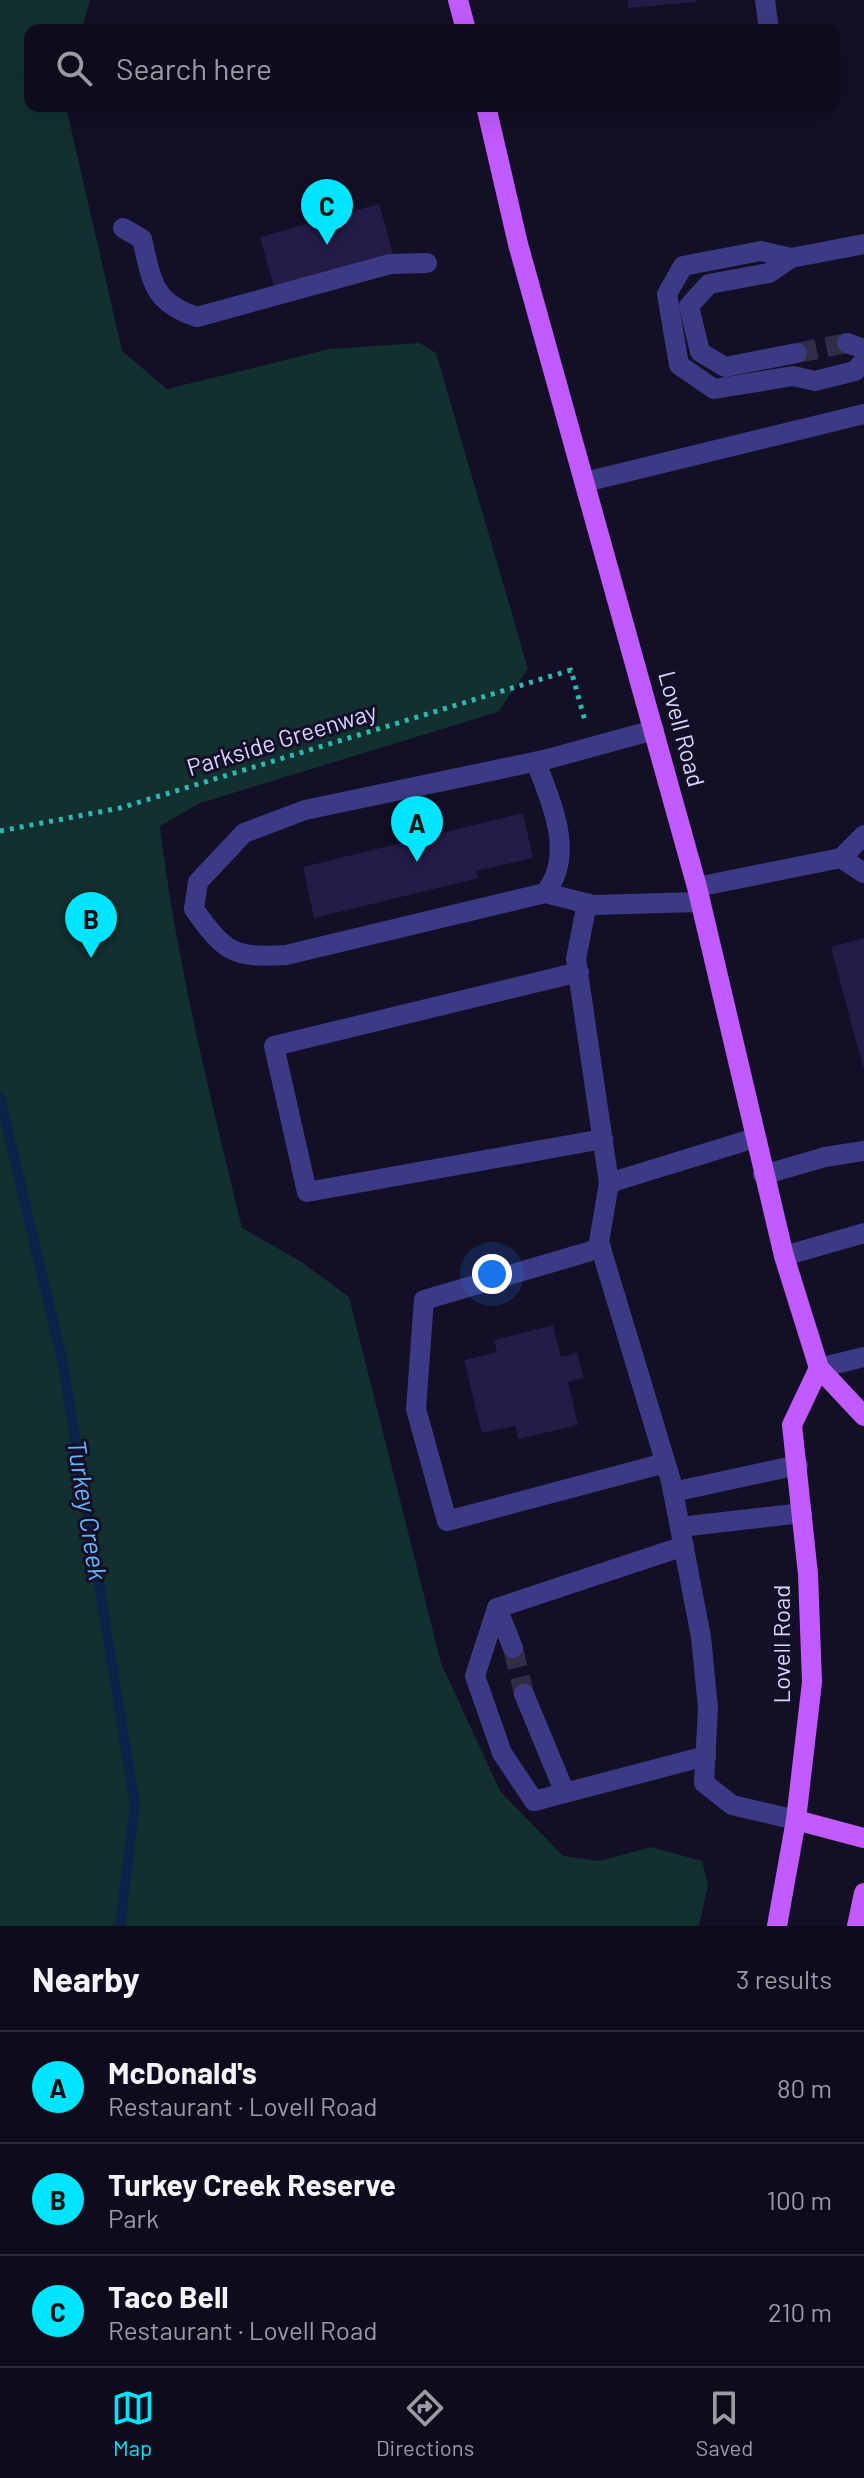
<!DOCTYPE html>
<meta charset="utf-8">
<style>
:root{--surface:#0e0b1c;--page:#1c1929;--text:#f1f3f6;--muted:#9b9ba3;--line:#2e2b3b;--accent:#00e5ff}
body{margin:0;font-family:Barlow,sans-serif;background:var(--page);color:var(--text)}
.you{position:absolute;left:492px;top:1274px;width:28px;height:28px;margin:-20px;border:6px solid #fff;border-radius:50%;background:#1a73e8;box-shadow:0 0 0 12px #1a73e833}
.badge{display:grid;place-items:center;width:52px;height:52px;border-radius:50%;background:var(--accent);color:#111;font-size:26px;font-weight:700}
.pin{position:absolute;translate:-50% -66px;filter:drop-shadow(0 2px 4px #0008)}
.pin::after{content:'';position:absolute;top:42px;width:28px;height:24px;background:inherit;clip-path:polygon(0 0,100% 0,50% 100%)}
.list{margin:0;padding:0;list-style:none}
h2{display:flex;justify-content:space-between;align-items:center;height:104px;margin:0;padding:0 32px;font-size:34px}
h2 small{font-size:26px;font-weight:400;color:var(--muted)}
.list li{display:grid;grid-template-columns:52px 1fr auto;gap:24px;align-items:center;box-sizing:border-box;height:112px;padding:0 32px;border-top:2px solid var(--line)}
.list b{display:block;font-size:30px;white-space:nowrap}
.list p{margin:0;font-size:26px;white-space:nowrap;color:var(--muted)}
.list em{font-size:26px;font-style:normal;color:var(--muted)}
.icon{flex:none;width:44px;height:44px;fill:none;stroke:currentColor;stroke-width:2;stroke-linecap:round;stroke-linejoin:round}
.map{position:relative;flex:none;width:864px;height:1926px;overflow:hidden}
.search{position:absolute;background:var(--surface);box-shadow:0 8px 32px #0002;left:24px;right:24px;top:24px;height:88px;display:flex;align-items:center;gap:20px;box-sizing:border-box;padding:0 28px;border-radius:16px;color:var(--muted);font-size:30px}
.sheet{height:440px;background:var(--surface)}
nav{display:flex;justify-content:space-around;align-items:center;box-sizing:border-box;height:112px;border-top:2px solid var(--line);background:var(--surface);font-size:22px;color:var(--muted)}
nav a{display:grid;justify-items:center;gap:4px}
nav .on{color:var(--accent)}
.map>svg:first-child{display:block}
.green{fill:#12302f}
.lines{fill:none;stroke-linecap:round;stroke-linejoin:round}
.stream{stroke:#0c2248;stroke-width:10}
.building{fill:#241b47}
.minor-tunnel{stroke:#312d47;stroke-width:20;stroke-dasharray:20 10;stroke-linecap:butt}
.path{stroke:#2fb8b0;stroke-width:5;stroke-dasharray:4 6;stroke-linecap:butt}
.minor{stroke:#3d3a85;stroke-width:20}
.major{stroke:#c25bff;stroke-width:20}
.labels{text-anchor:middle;stroke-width:6;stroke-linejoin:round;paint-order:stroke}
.street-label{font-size:24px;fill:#d9d4ff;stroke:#130f26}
.water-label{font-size:26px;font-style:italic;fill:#62b6ff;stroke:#130f26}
</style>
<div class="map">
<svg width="864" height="1926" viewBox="0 0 864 1926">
<rect width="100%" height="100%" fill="#130f26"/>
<!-- green -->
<path class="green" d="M0,0H90L82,30H30V106H66L122,351L167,389L330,349L420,343L436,353L528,669L498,712L200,803L160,826C176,961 210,1096 242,1228L300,1261L349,1297L441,1663L500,1791L563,1856L599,1861L651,1847L702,1861L708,1885L699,1926H0Z"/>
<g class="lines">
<!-- stream -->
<path class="stream" d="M0,1098L62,1359L135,1804L120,1926"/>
</g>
<!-- building -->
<g class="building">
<path d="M628,0H696V2L628,8Z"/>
<path d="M379,204L393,253L274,287L260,237Z"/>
<path d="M523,813L533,858L476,871L479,878L314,918L303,867Z"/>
<path d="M864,938V1067H863L831,947Z"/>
<path d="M553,1325L561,1357L577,1353L584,1378L568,1382L578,1425L518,1439L515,1426L482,1433L464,1360L497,1352L494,1340Z"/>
</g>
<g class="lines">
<!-- minor-tunnel -->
<g class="minor-tunnel">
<path d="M797,353L847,343"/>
<path d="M513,1648L524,1694"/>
</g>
<!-- path -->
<path class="path" d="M0,831L120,808L571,670L585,721"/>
<!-- minor -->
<g class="minor">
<path d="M765,0L769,30"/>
<path d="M123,228L142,239C152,281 152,302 197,317L390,264L427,263"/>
<path d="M864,244L791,258L761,251L683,266L667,294L679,365L714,389L793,376L815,381L855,371L864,361"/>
<path d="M791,258L769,273L709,284L689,306L700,352L725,367L797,353"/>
<path d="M847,343L864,349"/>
<path d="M585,482L864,414"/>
<path d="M654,730L548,759L305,810L244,833L198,882L194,909C225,953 234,958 286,955L545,893L593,905L699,902"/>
<path d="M536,762C551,803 576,854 545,893"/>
<path d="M841,858L864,835"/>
<path d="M697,887L841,858L864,873"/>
<path d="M587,903L576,959L609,1183L599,1242L671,1481L701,1637L708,1708L704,1783L732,1805L796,1820"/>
<path d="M579,972L274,1046L307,1192L603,1139"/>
<path d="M763,1175L825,1157L864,1151"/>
<path d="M609,1183L755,1138"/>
<path d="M601,1248L424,1300L416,1409L447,1521L665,1463"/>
<path d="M784,1256L864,1233"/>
<path d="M819,1368L864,1357"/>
<path d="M673,1492L798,1465"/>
<path d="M680,1527L802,1513"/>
<path d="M684,1546L497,1608L475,1676L502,1753L534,1801L706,1756"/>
<path d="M497,1608L513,1648"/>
<path d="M524,1694L565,1793"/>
</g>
<!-- major -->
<g class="major">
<path d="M458,0L466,30"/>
<path d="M486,106L518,244L697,887L784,1256L819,1368L864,1416"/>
<path d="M796,1820L864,1838"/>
<path d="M777,1926L796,1820L812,1682L808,1574L792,1425L819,1368"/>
<path d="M857,1926L864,1893"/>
</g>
</g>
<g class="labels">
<!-- street labels -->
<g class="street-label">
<text transform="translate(681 729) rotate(75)" y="8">Lovell Road</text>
<text transform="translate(282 740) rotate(-17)" y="8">Parkside Greenway</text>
<text transform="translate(782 1644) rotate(-90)" y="8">Lovell Road</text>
</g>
<!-- water labels -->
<g class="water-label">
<text transform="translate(87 1510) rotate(81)" y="9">Turkey Creek</text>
</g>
</g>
</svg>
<div class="you"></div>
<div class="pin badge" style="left:417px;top:862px">A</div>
<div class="pin badge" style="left:91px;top:958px">B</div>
<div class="pin badge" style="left:327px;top:245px">C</div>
<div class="search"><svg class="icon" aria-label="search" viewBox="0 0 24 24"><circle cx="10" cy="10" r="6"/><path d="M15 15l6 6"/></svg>Search here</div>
</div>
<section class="sheet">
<h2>Nearby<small>3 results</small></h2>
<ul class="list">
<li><span class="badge">A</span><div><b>McDonald's</b><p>Restaurant · Lovell Road</p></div><em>80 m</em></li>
<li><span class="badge">B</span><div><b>Turkey Creek Reserve</b><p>Park</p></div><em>100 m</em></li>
<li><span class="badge">C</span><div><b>Taco Bell</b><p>Restaurant · Lovell Road</p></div><em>210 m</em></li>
</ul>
</section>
<nav>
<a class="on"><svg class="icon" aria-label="map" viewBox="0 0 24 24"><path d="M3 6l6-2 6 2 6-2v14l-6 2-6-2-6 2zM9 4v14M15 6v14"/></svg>Map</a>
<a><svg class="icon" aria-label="directions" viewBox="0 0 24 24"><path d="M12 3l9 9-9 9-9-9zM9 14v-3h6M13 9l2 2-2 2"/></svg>Directions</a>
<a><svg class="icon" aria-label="saved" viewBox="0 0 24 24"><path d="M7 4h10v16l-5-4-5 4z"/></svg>Saved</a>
</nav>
